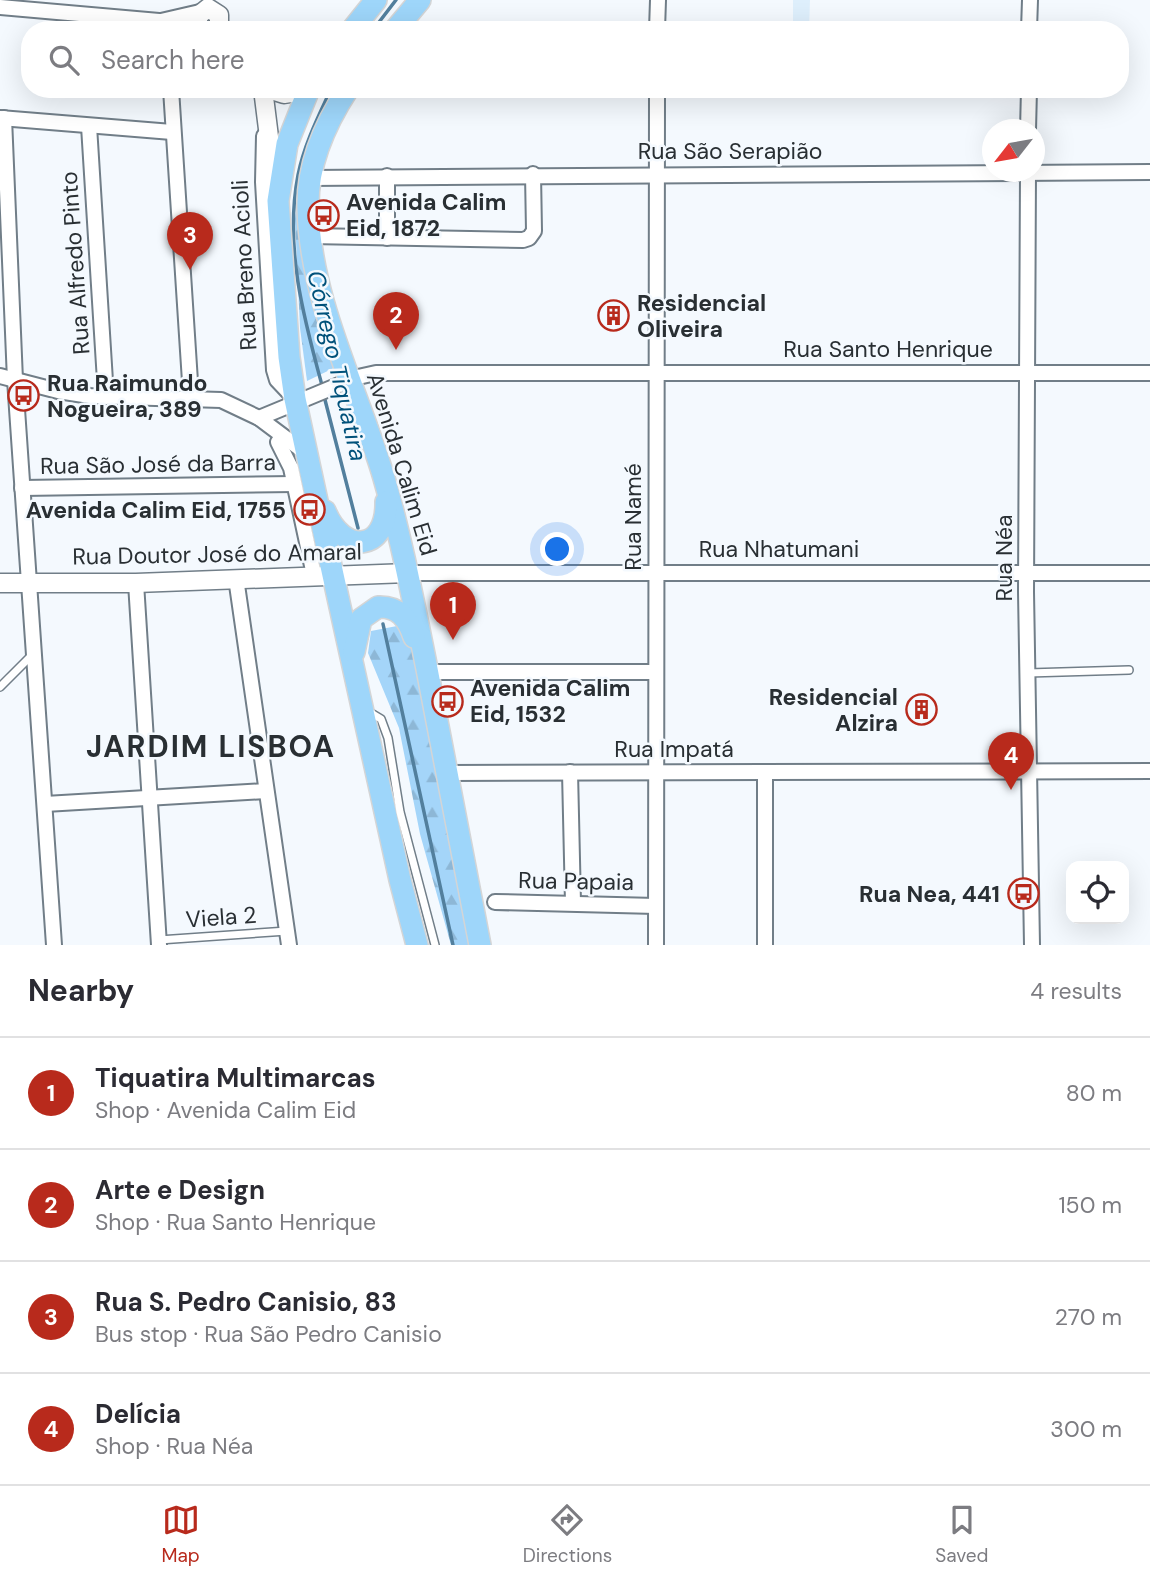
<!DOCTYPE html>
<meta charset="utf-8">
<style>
:root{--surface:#fff;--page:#f7f7f7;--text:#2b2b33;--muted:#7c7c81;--line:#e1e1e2;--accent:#b82a1c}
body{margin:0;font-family:"DM Sans",sans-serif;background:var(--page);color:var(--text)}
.controls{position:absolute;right:21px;bottom:21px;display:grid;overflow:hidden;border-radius:14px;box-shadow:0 7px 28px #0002}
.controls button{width:63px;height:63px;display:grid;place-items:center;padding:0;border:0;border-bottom:2px solid var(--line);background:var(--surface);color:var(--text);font:35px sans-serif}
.compass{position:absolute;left:982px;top:119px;width:63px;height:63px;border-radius:50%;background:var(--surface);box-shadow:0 7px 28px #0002;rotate:239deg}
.you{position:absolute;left:558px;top:550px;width:24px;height:24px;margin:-18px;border:5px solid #fff;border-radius:50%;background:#1a73e8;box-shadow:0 0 0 10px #1a73e833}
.badge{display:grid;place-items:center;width:46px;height:46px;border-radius:50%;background:var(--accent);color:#fff;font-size:23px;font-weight:700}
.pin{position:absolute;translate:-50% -58px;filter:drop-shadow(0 2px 4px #0008)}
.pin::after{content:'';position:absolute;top:37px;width:24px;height:21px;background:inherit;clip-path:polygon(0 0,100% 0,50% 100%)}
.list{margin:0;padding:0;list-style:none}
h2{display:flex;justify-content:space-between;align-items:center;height:91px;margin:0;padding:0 28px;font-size:30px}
h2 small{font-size:23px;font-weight:400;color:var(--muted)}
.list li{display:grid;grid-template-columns:46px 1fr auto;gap:21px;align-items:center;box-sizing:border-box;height:112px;padding:0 28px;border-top:2px solid var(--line)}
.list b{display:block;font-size:26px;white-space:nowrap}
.list p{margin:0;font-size:23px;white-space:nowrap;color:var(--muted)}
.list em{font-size:23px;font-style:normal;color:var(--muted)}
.icon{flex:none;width:38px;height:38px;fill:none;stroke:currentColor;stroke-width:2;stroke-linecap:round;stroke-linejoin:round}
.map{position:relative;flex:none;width:1150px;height:945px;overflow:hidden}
.search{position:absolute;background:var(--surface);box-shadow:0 7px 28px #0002;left:21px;right:21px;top:21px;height:77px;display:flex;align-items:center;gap:18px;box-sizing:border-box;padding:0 24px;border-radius:28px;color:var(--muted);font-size:26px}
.sheet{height:539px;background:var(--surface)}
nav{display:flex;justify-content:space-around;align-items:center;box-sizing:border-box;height:98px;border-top:2px solid var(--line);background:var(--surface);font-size:19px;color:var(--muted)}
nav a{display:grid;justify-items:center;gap:4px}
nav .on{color:var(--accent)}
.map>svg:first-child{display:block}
.built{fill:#deeffc}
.forest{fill:url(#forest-firs)}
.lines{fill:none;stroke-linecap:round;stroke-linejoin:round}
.stream{stroke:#527f9d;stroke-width:3.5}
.service-casing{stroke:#717e88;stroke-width:10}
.minor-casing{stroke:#717e88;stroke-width:18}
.tertiary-casing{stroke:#717e88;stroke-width:21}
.primary-casing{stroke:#d4d5d6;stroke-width:24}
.service{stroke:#fff;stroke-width:7}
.minor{stroke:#fff;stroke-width:14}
.tertiary{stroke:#fff;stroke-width:18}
.primary{stroke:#9ed6fa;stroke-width:21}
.labels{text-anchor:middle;stroke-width:5;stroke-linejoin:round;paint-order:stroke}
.street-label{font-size:23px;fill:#292f33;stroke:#f4f9fe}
.poi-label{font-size:23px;font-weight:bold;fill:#292f33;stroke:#f4f9fe;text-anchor:start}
.water-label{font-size:24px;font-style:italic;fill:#00517a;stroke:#f4f9fe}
.district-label{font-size:30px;font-weight:bold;letter-spacing:2px;fill:#292f33;stroke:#f4f9fe}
</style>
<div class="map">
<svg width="1150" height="945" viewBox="0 0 1150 945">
<defs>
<pattern id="forest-firs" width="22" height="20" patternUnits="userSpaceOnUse" patternTransform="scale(1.75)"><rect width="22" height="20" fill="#a4d5f9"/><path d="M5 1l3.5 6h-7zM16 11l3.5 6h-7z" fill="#8db7d6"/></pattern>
</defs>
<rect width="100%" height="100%" fill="#f4f9fe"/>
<!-- built -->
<path class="built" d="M793,0H810L809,30H793Z"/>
<!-- forest -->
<g class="forest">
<path d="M303,170L336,367L307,381L300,328L295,219Z"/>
<path d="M397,626L409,642L417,663L471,945H451L420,834L399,728L368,653L371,631Z"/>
</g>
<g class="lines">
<!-- stream -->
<g class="stream">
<path d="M373,30L396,0"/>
<path d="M323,389C304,319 284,248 298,175C304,145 318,117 331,89"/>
<path d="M324,396L358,528"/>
<path d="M383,624L453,945"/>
</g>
<defs>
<g id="service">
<path d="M1028,673L1129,670"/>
<path d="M0,687L32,655"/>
<path d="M366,710L381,719L388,738L400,812L435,945"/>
<path d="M159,940L287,931"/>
</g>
<g id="minor">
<path d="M0,7L159,21L170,26L200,28"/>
<path d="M161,21L200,12"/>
<path d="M657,30L658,0"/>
<path d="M1029,30L1030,0"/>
<path d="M171,89L191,397"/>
<path d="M0,118L172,132"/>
<path d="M4,118L15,380L54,945"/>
<path d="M89,126L106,397"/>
<path d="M1028,130L1029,89"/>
<path d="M264,136L263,182L274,370L277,380L295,399"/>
<path d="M1028,172L1026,592L1032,945"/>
<path d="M309,178L1150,172"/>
<path d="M310,236L523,240L529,238L534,231L533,174"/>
<path d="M387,238V176"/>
<path d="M0,376L58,391L90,396L221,400L259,418L307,454"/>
<path d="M259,418L358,377L376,373H1150"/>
<path d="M278,442L291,468L314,575"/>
<path d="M22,488L294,484"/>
<path d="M408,573H1150"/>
<path d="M236,578L289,945"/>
<path d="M136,583L159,945"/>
<path d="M427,672H656"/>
<path d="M570,772L573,903"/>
<path d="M765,772V945"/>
<path d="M449,773L1150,771"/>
<path d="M45,804L266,791"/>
<path d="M495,902L656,906"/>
<path d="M656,945L657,89"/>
</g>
<g id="tertiary">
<path d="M203,30L198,24V16L208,8L219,15V24L214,30"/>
<path d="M263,89L276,193"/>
<path d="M268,89L284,94L309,90"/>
<path d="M0,583H136L408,573"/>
</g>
<g id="primary">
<path d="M352,30L376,0"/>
<path d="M395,30L420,0"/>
<path d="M309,89L287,144L278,201L289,357L295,399L333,575L400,880L417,945"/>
<path d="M348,89C325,124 307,166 308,208C310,302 358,390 384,478C402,541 414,605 427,669C445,761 463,853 480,945"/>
<path d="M325,511C343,555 387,552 386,502"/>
<path d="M354,652L361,619L378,607C399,606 408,619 414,637"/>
</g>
</defs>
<!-- service casing -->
<use href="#service" class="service-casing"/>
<!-- minor casing -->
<use href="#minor" class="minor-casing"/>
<!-- tertiary casing -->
<use href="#tertiary" class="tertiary-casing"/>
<!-- primary casing -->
<use href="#primary" class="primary-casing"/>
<!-- service -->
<use href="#service" class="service"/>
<!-- minor -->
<use href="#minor" class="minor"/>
<!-- tertiary -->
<use href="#tertiary" class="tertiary"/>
<!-- primary -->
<use href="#primary" class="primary"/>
</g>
<!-- icons -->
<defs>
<symbol id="bus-ring" viewBox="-11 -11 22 22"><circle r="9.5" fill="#f4f9fe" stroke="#b82a1c" stroke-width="1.5"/><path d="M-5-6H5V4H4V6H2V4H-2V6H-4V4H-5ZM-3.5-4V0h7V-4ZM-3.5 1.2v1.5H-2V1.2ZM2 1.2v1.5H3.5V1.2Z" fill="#b82a1c"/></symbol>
<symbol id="building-ring" viewBox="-11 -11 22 22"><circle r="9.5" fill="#f4f9fe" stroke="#b82a1c" stroke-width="1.5"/><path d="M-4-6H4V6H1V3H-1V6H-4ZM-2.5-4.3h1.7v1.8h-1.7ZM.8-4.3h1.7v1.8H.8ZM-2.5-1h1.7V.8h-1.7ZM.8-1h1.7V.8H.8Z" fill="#b82a1c"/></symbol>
</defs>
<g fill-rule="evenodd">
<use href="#bus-ring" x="306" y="198" width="35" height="35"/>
<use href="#building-ring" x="596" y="298" width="35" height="35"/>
<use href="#bus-ring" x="6" y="378" width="35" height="35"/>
<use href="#bus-ring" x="292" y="492" width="35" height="35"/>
<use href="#bus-ring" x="430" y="684" width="35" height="35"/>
<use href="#building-ring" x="904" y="692" width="35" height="35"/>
<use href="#bus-ring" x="1006" y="876" width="35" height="35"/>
</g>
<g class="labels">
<!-- street labels -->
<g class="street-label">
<text x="730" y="159">Rua São Serapião</text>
<text transform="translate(75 263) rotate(-94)" y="8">Rua Alfredo Pinto</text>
<text transform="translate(244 265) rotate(-93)" y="8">Rua Breno Acioli</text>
<text x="888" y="357">Rua Santo Henrique</text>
<text transform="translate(158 464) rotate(-1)" y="8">Rua São José da Barra</text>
<text transform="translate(402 464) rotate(73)" y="8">Avenida Calim Eid</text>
<text transform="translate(633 517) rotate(-90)" y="8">Rua Namé</text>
<text x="779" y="557">Rua Nhatumani</text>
<text transform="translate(217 554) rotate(-1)" y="8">Rua Doutor José do Amaral</text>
<text transform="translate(1004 558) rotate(-90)" y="8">Rua Néa</text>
<text x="674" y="757">Rua Impatá</text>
<text transform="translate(576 881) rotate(1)" y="8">Rua Papaia</text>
<text transform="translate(221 917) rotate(-4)" y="8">Viela 2</text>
</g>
<!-- poi labels -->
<g class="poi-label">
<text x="346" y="210">Avenida Calim<tspan x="346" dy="26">Eid, 1872</tspan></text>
<text x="637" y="311">Residencial<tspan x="637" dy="26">Oliveira</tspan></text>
<text x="47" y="391">Rua Raimundo<tspan x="47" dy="26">Nogueira, 389</tspan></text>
<text x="286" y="518" text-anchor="end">Avenida Calim Eid, 1755</text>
<text x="470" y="696">Avenida Calim<tspan x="470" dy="26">Eid, 1532</tspan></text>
<text x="898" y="705" text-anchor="end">Residencial<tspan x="898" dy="26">Alzira</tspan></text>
<text x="1000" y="902" text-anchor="end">Rua Nea, 441</text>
</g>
<!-- water labels -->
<g class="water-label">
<text transform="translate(337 366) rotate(77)" y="8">Córrego Tiquatira</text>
</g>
<!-- district labels -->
<g class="district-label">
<text x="211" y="757">JARDIM LISBOA</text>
</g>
</g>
</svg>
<div class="controls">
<button><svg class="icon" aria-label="locate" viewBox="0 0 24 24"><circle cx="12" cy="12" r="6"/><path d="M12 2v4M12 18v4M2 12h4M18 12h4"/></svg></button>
</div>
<svg class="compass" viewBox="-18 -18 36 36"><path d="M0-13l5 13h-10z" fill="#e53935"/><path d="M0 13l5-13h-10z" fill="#7c7c81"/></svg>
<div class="you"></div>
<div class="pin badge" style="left:453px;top:640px">1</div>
<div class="pin badge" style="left:396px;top:350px">2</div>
<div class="pin badge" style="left:190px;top:270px">3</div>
<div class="pin badge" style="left:1011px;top:790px">4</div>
<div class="search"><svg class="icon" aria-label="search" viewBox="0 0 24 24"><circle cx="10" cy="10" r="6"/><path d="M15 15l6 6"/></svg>Search here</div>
</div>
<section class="sheet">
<h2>Nearby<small>4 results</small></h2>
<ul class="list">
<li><span class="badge">1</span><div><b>Tiquatira Multimarcas</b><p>Shop · Avenida Calim Eid</p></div><em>80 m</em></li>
<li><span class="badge">2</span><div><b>Arte e Design</b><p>Shop · Rua Santo Henrique</p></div><em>150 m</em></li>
<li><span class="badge">3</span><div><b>Rua S. Pedro Canisio, 83</b><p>Bus stop · Rua São Pedro Canisio</p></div><em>270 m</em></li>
<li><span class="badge">4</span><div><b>Delícia</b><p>Shop · Rua Néa</p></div><em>300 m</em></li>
</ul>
</section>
<nav>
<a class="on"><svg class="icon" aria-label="map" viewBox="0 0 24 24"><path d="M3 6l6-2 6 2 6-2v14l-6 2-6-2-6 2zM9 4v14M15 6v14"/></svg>Map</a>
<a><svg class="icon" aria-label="directions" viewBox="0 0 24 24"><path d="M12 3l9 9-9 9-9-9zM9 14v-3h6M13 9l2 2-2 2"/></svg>Directions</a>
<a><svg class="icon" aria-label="saved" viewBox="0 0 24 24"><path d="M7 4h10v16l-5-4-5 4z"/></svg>Saved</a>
</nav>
